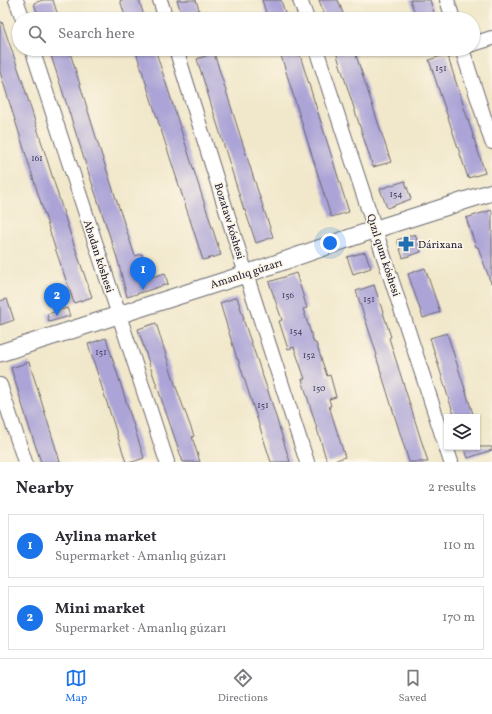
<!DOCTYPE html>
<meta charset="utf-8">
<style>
:root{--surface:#fff;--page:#f7f7f7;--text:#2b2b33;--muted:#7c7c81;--line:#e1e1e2;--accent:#1a73e8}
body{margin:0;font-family:Vollkorn,serif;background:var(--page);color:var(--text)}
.controls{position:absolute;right:12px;bottom:12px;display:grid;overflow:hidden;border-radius:0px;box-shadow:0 1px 3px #0004}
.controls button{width:36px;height:36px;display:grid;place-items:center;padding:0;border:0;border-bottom:1px solid var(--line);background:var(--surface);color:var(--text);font:20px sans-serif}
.you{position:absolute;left:330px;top:243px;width:14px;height:14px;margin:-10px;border:3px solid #fff;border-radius:50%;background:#1a73e8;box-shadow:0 0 0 6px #1a73e833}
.badge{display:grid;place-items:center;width:26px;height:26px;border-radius:50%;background:var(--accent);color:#fff;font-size:13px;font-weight:700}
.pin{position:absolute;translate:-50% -33px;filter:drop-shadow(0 1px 2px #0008)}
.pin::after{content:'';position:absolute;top:21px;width:14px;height:12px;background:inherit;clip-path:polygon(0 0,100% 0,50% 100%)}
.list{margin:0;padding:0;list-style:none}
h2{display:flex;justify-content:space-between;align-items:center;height:52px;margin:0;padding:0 16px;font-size:17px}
h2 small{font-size:13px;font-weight:400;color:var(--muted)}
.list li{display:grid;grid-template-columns:26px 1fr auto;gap:12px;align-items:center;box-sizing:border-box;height:64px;margin:0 8px 8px;padding:0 8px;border:1px solid var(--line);border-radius:0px}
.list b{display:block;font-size:15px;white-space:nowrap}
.list p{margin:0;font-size:13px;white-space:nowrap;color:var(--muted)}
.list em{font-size:13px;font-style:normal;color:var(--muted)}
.icon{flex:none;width:22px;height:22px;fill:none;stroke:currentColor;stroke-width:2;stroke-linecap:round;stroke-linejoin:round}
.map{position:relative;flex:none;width:492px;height:462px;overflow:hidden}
.search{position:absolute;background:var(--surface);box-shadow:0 1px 3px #0004;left:12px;right:12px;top:12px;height:44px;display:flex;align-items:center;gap:10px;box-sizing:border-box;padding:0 14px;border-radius:22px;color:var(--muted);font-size:15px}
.sheet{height:196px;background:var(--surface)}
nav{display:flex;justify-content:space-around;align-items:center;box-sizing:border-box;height:56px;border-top:1px solid var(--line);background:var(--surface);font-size:11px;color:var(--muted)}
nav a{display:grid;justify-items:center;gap:2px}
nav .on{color:var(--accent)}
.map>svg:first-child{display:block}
.building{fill:#aca4d7}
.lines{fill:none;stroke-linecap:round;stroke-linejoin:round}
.minor-casing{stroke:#6a676d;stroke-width:16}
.tertiary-casing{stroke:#6a676d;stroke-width:19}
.minor{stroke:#fff;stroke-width:14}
.tertiary{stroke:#fff;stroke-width:17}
.labels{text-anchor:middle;stroke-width:3.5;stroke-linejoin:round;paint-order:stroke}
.number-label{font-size:9px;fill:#444262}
.street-label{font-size:11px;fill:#22223b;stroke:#fcf5e5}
.poi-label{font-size:11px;fill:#22223b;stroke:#fcf5e5;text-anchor:start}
</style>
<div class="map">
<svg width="492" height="462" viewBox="0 0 492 462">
<rect width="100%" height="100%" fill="#fcf5e5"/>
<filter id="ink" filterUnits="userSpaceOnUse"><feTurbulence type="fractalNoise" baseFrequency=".025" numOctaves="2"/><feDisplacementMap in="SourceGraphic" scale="8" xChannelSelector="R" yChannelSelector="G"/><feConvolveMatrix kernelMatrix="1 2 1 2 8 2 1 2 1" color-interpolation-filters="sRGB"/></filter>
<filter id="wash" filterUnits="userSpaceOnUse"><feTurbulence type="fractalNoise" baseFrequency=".012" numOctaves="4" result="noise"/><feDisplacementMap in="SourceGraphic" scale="16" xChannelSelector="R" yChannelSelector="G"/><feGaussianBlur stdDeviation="0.9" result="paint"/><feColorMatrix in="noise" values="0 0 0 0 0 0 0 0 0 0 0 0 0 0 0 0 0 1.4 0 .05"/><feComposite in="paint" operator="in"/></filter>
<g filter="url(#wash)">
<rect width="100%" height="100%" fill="#f1e8cb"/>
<g id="blocks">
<!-- building -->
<g class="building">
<path d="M43,0H53L59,19H39L34,3Z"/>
<path d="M120,0H139L145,19H126Z"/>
<path d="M177,0H196L199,10L182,15Z"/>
<path d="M262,0H281L286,16L278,19H268Z"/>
<path d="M319,0H338L345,19H326Z"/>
<path d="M410,0H430L436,19H417Z"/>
<path d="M0,22H2L22,80L70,233L92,297L74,303L55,248L0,72Z"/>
<path d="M49,49H69L100,150L135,256L142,254L149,278L165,273L168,284L127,297L118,261L86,165Z"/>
<path d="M135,49H155L221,255L203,260Z"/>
<path d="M279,49H298L349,212L331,217Z"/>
<path d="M335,49H354L391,162L373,167Z"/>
<path d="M214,53L252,173L273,237L256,243L245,210H244L197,59Z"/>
<path d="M447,54L485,173L468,178L429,60Z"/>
<path d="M405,181L411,199L387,208L380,189Z"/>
<path d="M492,210V282L491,283L478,247H476L466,218Z"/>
<path d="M415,234L421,252L403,258L397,240Z"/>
<path d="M365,252L371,268L353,274L347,257Z"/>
<path d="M425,268L440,312L423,318L408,274Z"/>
<path d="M296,273L307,308L303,309L314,343H316L327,376L330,375L336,397L329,399L331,406H329L345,457L331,462H327L302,379H305L294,347L288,349L279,321L282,320L269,282Z"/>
<path d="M374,285L391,337L389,338L428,462H409L376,356L377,355L356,291Z"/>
<path d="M237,297L244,319H243L268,391L290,462H271L238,359H237L220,303Z"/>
<path d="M7,299L14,320L0,325V301Z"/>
<path d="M67,308L70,316L49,322L47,314Z"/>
<path d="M156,323L176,387L194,436L192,437L200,462H183L148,360L138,329Z"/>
<path d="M447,333L464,386L474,417H455L449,400L430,338Z"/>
<path d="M106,338L144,458L132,462H126L88,344Z"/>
<path d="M29,362L36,384L60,462H41L30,430L11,368Z"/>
<path d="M464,447H492V450L468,458Z"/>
</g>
</g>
</g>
<g filter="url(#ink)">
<use href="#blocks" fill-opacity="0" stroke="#6a676d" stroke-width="1"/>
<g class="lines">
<defs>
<g id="minor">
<path d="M16,0L23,19"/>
<path d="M160,0L166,19"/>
<path d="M300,0L307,19"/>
<path d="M447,0L453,19"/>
<path d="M473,44L492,38"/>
<path d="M32,49L167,462"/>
<path d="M176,49L246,274L307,462"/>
<path d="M316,49L451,462"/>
<path d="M462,49L492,142"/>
<path d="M0,385L25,462"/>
</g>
<path id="tertiary" d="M0,353L246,274L376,229L492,192"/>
</defs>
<!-- minor casing -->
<use href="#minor" class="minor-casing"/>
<!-- tertiary casing -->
<use href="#tertiary" class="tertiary-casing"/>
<!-- minor -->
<use href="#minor" class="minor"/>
<!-- tertiary -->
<use href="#tertiary" class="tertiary"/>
</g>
</g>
<!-- icons -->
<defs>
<symbol id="pharmacy-bare" viewBox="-9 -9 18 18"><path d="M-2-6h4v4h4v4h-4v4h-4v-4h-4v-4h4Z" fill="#1f6fb2" stroke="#fcf5e5" stroke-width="2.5" paint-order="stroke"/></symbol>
</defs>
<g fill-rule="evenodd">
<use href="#pharmacy-bare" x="395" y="233" width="22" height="22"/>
</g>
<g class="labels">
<!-- number labels -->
<g class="number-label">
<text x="441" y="71">151</text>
<text x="37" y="161">161</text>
<text x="396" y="197">154</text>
<text x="288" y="298">156</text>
<text x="369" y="302">151</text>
<text x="296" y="334">154</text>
<text x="101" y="355">151</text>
<text x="309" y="358">152</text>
<text x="319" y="391">150</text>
<text x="263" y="408">151</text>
</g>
<!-- street labels -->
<g class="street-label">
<text transform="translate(230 221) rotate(73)" y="4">Bozataw kóshesi</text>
<text transform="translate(384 255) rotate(72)" y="4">Qızıl qum kóshesi</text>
<text transform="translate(99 256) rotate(72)" y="4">Abadan kóshesi</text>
<text transform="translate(246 273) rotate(-18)" y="4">Amanlıq gúzarı</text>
</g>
<!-- poi labels -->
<g class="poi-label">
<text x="418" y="248">Dárixana</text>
</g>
</g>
</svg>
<div class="controls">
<button><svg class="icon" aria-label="layers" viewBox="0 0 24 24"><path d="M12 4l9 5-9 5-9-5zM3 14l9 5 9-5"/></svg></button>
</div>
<div class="you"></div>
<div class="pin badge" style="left:143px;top:290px">1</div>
<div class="pin badge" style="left:57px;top:316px">2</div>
<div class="search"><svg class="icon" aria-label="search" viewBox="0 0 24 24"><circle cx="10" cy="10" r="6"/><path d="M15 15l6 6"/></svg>Search here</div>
</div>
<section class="sheet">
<h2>Nearby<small>2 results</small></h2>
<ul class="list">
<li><span class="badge">1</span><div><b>Aylina market</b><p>Supermarket · Amanlıq gúzarı</p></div><em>110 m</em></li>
<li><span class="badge">2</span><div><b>Mini market</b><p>Supermarket · Amanlıq gúzarı</p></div><em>170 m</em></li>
</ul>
</section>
<nav>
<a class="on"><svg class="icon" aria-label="map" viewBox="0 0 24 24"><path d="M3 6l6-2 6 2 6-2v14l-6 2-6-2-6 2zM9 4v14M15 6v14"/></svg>Map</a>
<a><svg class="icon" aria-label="directions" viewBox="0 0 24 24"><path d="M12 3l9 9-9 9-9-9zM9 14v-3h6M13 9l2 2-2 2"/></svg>Directions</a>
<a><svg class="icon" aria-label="saved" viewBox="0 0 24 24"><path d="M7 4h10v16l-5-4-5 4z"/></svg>Saved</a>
</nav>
